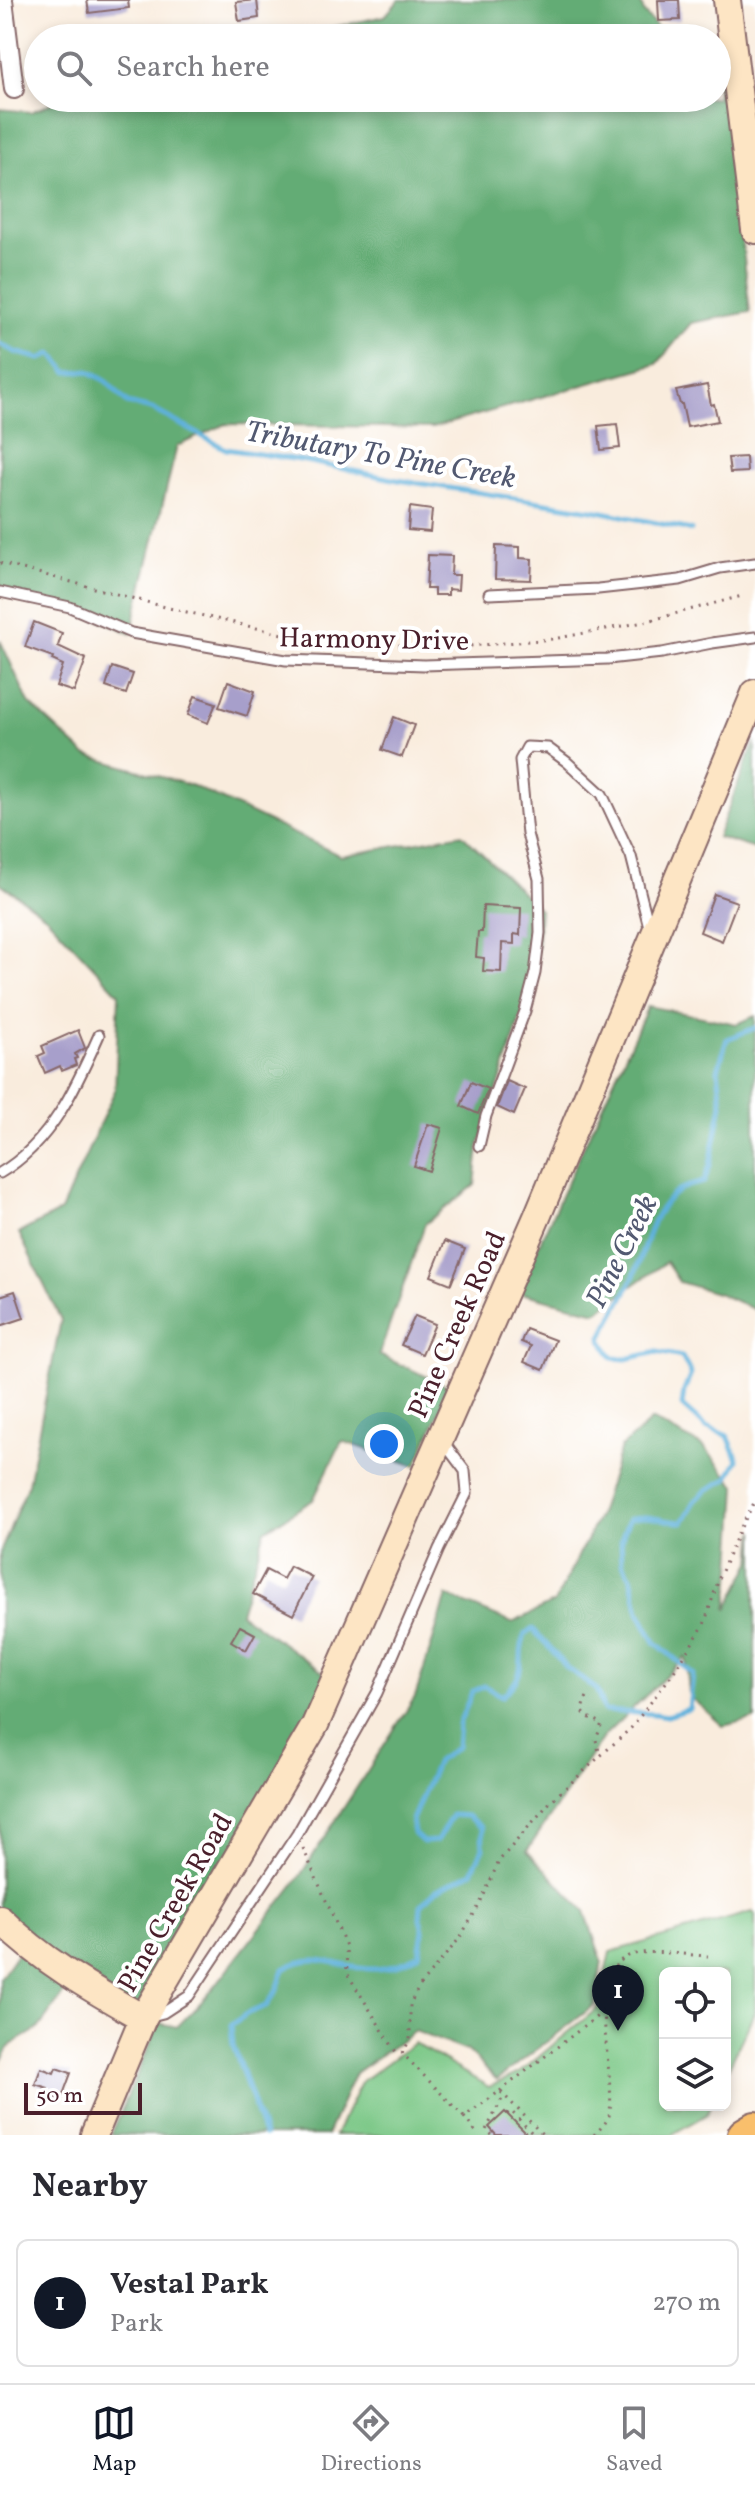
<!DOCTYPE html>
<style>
:root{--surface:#fff;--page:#f7f7f7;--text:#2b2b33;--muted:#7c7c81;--line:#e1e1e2;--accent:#111827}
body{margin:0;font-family:Vollkorn,serif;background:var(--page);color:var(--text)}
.controls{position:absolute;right:24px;bottom:24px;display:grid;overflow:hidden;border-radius:12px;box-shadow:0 4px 12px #0003}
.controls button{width:72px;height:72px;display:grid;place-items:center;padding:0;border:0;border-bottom:2px solid var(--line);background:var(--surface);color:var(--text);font:40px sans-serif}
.scale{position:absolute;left:24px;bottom:20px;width:118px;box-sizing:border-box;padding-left:8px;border:4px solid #4a1f2b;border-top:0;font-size:22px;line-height:28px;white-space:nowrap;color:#4a1f2b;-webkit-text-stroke:6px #fff;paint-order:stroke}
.you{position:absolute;left:384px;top:1444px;width:28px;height:28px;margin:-20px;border:6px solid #fff;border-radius:50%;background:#1a73e8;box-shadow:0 0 0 12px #1a73e833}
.badge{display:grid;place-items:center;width:52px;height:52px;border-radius:50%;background:var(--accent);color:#fff;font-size:26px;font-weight:700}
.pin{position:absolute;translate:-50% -66px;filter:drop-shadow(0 2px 4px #0008)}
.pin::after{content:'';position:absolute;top:42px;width:28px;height:24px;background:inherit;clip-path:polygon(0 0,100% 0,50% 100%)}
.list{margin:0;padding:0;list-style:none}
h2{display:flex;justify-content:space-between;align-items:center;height:104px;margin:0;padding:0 32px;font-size:34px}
h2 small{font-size:26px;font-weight:400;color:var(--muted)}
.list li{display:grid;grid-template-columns:52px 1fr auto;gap:24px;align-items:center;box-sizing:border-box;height:128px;margin:0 16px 16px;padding:0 16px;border:2px solid var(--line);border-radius:12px}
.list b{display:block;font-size:30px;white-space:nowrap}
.list p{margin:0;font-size:26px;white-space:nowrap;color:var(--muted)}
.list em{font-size:26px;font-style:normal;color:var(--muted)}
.icon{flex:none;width:44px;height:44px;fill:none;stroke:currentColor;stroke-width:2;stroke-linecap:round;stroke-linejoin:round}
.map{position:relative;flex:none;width:755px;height:2135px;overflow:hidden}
.search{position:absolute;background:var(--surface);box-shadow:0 4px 12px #0003;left:24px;right:24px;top:24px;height:88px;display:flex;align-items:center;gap:20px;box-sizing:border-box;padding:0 28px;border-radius:44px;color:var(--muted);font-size:30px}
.sheet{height:248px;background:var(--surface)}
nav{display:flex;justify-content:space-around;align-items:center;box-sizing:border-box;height:112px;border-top:2px solid var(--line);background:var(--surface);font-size:22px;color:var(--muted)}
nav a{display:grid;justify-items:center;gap:4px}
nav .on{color:var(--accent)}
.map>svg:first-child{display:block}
.green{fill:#7bc887;stroke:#627459;stroke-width:2}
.forest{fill:#64ac74;stroke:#576650;stroke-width:2}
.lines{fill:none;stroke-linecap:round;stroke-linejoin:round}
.stream{stroke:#5fb1db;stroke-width:5}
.building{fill:#a79fcb}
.lane-casing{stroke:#876769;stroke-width:13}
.street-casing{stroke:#876769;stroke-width:22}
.secondary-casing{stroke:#876769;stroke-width:30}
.highway-casing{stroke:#876769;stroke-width:38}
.path{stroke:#876769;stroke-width:3;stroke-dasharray:2 6;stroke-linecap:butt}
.lane{stroke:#fff;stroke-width:9}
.street{stroke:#fff;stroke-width:18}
.secondary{stroke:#fde5c4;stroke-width:26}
.highway{stroke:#f9bf6c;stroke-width:34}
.labels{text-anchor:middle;stroke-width:8;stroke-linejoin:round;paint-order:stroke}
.street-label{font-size:28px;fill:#4a1f2b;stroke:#fff}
.water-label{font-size:30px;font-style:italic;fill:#525971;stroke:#fff}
</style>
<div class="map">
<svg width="755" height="2135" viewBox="0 0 755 2135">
<rect width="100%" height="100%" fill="#fff"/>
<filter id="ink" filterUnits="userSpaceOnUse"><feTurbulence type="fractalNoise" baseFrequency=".0125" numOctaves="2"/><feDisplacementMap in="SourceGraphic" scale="16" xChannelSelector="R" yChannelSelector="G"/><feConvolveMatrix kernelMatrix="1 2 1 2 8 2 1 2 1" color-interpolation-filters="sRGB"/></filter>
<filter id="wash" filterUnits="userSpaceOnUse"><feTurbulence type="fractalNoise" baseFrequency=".006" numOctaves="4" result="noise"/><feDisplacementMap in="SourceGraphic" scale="32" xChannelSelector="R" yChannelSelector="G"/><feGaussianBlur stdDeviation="1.8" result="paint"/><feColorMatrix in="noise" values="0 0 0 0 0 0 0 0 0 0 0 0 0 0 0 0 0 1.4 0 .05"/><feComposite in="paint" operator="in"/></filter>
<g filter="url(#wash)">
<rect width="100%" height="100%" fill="#f9ecdd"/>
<!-- green -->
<path class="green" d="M753,1912L755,1915V2011L725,2075V1973H665V2105H711L707,2114L671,2135H335L362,2081L414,2043L489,2087L519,2073L598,2008L610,1952Z"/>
<!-- forest -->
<g class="forest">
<path d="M399,0H640L644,13L667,38H283L385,16Z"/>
<path d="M717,75L724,79L750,312L691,323L657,364L432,428L226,424L177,446L131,633L70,607L0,592V109L31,112L63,98H717Z"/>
<path d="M0,640L29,703L85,755L193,786L341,856L462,834L540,910L535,973L479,1147L475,1185L425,1224L379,1355L450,1387L416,1466L342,1441L313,1500L265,1530L240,1613L334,1680L143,2018L75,1978L38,2029L11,2045L0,2063V1978L24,1943L0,1919V1553L28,1484L61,1320L19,1233L61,1211L115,1090L119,994L47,917L0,883Z"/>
<path d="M755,741V849L717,837Z"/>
<path d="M648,1006L737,1024L755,1016V1310L720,1294L679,1282L666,1262L596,1312L517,1292Z"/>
<path d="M652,1420L704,1447L737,1487L731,1582L727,1610L752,1562L755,1530V1719L723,1726L689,1696L686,1657L604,1736L527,1851L585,1911L602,1961L595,2005L497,2080L467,2051L415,2031L355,2073L327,2135H111L159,2023L177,2027L207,1996L296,1882L415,1697L447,1596L512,1623L555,1602L598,1517L621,1447Z"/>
</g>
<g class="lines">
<!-- stream -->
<g class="stream">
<path d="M0,344L15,352L41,359L52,353L68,372L88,371L106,381L127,403L152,409L226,449L300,460L398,480L598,511L691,530"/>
<path d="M264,2135L233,2045L231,2025L246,2014L266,2006L277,1990L284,1969C319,1948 341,1971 377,1969C393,1968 406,1962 419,1954L423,1931L420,1918L421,1905L435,1891L472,1872L483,1848L482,1828L467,1816L452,1815L437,1841L423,1842L414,1834L412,1820L437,1761L457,1747L459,1724L472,1692L484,1686L502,1696C531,1671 515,1662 525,1634L533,1629L567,1668L596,1689L604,1711L655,1714L667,1716L689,1709L693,1674L655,1642L639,1612L631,1577L622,1562L621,1540L629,1519C650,1513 661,1522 683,1522L695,1501L707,1490L727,1479L738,1460L728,1436L706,1427L682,1406L684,1391L691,1374L682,1357L657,1352L626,1359L613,1358L601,1339C611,1318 623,1299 633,1278C645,1250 651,1207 680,1190C686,1186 696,1184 704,1182L710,1165L722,1104L718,1070L727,1039L755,1028"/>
</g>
</g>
<g id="blocks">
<!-- building -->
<g class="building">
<path d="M87,0H128L129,8L89,13Z"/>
<path d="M257,0L259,18L239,21L236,2Z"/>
<path d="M658,0H679L680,20L659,21Z"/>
<path d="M707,385L711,405L714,404L718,421L687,427L682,404H680L676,391Z"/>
<path d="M617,424L620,448L601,450L598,426Z"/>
<path d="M746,457L747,472L730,473L728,458Z"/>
<path d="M410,507L432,510L430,532L408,530Z"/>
<path d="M496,546L520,547V558L532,559L531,580L495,579Z"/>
<path d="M428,555L452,556L451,575H459L458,590L448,589V595H434V589H426Z"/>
<path d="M34,622L62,633L58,646L86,659L74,692L56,686L63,665L52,660L53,657L25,647Z"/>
<path d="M112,667L133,674L126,694L106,687Z"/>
<path d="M228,681L255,691L247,716L219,707Z"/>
<path d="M195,696L216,703L208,723L188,715Z"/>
<path d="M394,717L414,725L402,757L382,750Z"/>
<path d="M714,894L737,902L722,941L700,932Z"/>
<path d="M483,906L521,908L520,935L514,934V944L502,943L501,972L483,971L484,958L476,957L478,932H482Z"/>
<path d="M78,1030L85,1048L75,1054L77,1058L74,1059L76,1065L62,1071L60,1066L45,1073L38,1056L45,1053L42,1046Z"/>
<path d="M507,1081L525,1089L514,1115L497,1107Z"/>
<path d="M471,1082L488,1089L478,1114L461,1106Z"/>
<path d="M428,1124L442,1128L429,1171L414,1166Z"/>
<path d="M445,1241L465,1249L451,1284L431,1276Z"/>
<path d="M15,1291L24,1318L0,1326V1296Z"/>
<path d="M415,1316L435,1324L422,1354L401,1345Z"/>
<path d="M526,1329L555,1340L543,1370L524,1362L531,1346L521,1342Z"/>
<path d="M290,1566L312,1577L293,1615L253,1594L266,1570L283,1579Z"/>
<path d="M240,1626L255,1634L246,1650L231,1641Z"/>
<path d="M41,2068L54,2073L56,2068L71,2073L61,2100L46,2094L48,2088L35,2084Z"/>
<path d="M505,2112L528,2135H496L489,2127Z"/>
</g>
</g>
</g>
<g filter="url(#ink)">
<use href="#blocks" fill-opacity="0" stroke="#876769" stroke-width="2"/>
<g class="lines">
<defs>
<g id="lane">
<path d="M0,592L70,607L131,633L286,660L424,665L608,659L662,653L712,643L755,637"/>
<path d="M489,594L598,589L680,580L720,568L755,563"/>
<path d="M479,1146L486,1116L525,1011L535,973L540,933L539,879L527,834L520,760L527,747L548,748L567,762L602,794L631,856L650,931"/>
<path d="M0,1173C51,1143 76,1087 99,1035"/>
<path d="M151,2016L163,2013L189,1996L297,1834L377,1693L439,1549L467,1493L465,1471L444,1443"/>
</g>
<path id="street" d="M3,0L14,89"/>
<g id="secondary">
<path d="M727,0L755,230"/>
<path d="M0,1919C42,1961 92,1989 143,2018"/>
<path d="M94,2135L143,2018L315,1725L537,1217L755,693"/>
</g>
<path id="highway" d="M745,2135L755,2129"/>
</defs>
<!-- lane casing -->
<use href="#lane" class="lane-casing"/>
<!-- street casing -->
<use href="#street" class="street-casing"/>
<!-- secondary casing -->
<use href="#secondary" class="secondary-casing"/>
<!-- highway casing -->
<use href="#highway" class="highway-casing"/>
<!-- path -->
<g class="path">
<path d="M0,563L169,608L287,635L366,645L470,646L553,639L644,622L742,596"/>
<path d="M587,1697C576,1716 589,1717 602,1723L596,1740L600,1755"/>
<path d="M303,1848L346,1946L347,1973L396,2052L402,2053L464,2117L500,2091L543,2135"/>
<path d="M402,2053L410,2040V2004L419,1987L459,1939L480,1904L499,1861L551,1801L631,1728L671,1676L704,1625L719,1578L740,1529L755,1501"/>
<path d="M500,2091L604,2011"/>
<path d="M507,2114L511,2111L534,2135"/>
<path d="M464,2117L478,2135"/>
<path d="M492,2135L486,2130L504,2095"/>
<path d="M594,2135C599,2130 607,2122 609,2116C619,2078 577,1960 640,1953C662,1951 686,1955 708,1956"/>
</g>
<!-- lane -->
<use href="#lane" class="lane"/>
<!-- street -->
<use href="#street" class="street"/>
<!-- secondary -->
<use href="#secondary" class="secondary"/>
<!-- highway -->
<use href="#highway" class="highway"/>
</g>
</g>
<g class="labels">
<!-- street labels -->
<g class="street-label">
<text transform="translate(374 638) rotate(1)" y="10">Harmony Drive</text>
<text transform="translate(456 1324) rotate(-66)" y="10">Pine Creek Road</text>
<text transform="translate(174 1902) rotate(-60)" y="10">Pine Creek Road</text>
</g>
<!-- water labels -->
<g class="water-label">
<text transform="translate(381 454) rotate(10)" y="10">Tributary To Pine Creek</text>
<text transform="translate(621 1251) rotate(-63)" y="10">Pine Creek</text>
</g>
</g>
</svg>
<div class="controls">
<button><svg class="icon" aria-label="locate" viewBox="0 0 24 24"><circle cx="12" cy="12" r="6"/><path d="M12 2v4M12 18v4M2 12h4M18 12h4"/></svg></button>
<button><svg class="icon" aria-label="layers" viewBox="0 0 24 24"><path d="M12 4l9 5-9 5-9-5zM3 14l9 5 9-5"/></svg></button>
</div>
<div class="scale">50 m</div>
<div class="you"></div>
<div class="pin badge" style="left:618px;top:2031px">1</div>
<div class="search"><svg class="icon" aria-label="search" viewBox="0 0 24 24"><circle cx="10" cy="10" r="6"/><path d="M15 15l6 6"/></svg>Search here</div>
</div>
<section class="sheet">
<h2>Nearby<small></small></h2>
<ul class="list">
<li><span class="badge">1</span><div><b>Vestal Park</b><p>Park</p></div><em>270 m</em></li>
</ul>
</section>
<nav>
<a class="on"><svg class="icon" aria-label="map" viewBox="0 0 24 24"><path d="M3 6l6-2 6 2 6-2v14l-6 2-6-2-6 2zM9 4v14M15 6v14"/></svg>Map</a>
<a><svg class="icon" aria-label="directions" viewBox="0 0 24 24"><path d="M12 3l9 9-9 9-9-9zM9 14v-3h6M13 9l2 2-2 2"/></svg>Directions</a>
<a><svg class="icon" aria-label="saved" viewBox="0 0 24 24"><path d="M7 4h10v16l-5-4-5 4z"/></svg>Saved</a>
</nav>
